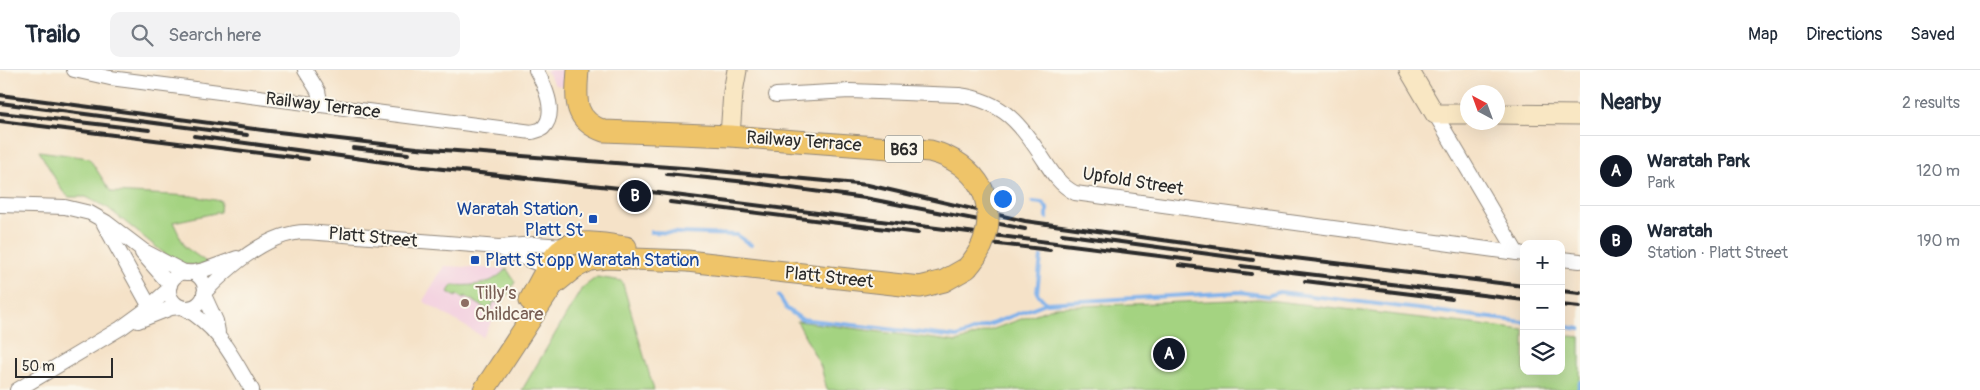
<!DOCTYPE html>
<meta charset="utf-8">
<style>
:root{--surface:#fff;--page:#f2f2f3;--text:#1f2937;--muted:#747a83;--line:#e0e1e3;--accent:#111827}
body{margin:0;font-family:Pangolin,sans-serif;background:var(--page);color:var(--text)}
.controls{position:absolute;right:15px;bottom:15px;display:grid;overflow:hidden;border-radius:10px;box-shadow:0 5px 20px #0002}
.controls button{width:45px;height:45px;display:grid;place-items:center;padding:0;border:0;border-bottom:1px solid var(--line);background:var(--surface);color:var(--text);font:25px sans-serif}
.compass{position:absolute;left:1460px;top:15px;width:45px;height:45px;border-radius:50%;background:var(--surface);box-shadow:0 5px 20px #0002;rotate:319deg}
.scale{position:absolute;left:15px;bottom:12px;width:98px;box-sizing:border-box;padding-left:5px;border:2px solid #2b2b2b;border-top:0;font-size:14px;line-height:18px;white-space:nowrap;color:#2b2b2b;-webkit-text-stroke:4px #fbf7ec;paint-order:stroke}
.you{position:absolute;left:1002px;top:128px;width:18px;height:18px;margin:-12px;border:4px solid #fff;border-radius:50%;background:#1a73e8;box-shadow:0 0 0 8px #1a73e833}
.badge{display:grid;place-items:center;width:32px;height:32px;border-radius:50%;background:var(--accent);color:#fff;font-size:16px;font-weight:700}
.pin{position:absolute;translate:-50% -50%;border:2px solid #fff;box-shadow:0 1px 5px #0006}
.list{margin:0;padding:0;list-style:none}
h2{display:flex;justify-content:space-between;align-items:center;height:65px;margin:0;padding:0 20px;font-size:21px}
h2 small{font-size:16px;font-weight:400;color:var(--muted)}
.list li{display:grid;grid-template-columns:32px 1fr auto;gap:15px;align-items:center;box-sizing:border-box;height:70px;padding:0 20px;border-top:1px solid var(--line)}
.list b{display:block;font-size:19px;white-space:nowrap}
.list p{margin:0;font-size:16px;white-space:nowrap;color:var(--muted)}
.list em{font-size:16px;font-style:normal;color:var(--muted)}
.icon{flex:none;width:28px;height:28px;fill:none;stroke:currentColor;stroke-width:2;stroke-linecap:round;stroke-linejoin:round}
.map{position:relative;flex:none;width:1580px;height:320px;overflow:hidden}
header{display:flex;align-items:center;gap:30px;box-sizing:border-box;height:70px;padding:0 25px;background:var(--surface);border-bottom:1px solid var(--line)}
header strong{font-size:24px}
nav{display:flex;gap:28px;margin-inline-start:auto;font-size:18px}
.search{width:350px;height:45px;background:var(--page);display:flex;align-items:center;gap:12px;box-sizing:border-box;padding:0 18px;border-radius:10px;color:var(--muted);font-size:19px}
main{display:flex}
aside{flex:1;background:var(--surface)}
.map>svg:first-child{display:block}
.built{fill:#f3cfdf}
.green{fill:#a4d381;stroke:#687f56}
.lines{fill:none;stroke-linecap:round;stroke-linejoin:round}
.stream{stroke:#7eb0ea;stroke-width:4}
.street-casing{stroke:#90867a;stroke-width:16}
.secondary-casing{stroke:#90867a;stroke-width:21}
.primary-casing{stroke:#90867a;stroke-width:23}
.street{stroke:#fff;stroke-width:14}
.secondary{stroke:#f9e7c3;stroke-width:19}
.primary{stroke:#efc469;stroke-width:21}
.rail{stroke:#2b2b2b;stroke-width:4}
.primary-bridge-casing{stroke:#90867a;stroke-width:23;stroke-linecap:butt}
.primary-bridge{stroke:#efc469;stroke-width:21}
.transit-dot{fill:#1a4fb4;stroke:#fbf7ec;stroke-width:2}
.education-dot{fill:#8d6e63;stroke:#fbf7ec;stroke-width:2}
.labels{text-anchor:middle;stroke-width:4;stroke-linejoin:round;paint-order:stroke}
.shield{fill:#fbf7ec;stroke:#696865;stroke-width:1}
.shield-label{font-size:16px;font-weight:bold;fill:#2b2b2b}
.street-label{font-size:18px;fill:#2b2b2b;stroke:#fbf7ec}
.transit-label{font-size:18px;fill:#164399;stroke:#fbf7ec;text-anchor:end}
.education-label{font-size:18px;fill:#785e54;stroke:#fbf7ec;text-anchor:start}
</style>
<header>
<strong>Trailo</strong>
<div class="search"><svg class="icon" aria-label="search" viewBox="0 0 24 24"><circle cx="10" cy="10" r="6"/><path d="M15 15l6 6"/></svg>Search here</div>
<nav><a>Map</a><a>Directions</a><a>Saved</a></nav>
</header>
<main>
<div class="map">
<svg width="1580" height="320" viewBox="0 0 1580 320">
<rect width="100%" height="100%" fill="#fbf7ec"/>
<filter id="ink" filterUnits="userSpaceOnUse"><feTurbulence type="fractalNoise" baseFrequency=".02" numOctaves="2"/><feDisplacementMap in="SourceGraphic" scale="10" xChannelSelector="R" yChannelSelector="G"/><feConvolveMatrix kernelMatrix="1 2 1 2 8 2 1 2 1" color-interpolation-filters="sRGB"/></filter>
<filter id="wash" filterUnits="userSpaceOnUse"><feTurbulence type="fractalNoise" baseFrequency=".0096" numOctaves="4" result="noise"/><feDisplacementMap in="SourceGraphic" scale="20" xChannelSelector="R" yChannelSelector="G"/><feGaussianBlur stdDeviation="1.12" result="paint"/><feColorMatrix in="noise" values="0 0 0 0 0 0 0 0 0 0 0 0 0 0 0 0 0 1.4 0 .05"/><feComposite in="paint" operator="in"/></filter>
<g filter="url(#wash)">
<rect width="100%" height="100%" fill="#f5e2c8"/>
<!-- built -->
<g class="built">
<path d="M546,0H566L565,16L555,15Z"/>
<path d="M444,196L507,199L515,212L483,267L423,231Z"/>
</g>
<!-- green -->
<g class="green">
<path d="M39,81L89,88L111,122L192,126L221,131L220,142L173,152L185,177L209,194C194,196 185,196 171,189L108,138L86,127H69L63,122Z"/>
<path d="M507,199L515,212L501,235L494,231L490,241L465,226L464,228L457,225L456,227L448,222L452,215C467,216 485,216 497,207C501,204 504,201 507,199Z"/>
<path d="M597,207L622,211L654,320H522L582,218Z"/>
<path d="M1259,229L1524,260V301H1561V265L1580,267V320H827L821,297L797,251L957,272L1055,237Z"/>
</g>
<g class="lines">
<!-- stream -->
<g class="stream">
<path d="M1033,132L1042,133L1047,138V148"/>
<path d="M651,162L737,165L751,175"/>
<path d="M1041,187L1037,223L1046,233"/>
<path d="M779,226L787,239L801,249L957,267L1046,233L1240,222L1268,226L1279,222L1524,252"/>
<path d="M1561,256L1580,259"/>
<path d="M1578,320L1580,312"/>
</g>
</g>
</g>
<g filter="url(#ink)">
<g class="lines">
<defs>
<g id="street">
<path d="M74,0L110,8L532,62C535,61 541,60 543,58C558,43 544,14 536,0"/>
<path d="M305,0L318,21L321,35"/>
<path d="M776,25L850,21L959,25C1003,31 1021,54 1044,90C1053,104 1060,115 1075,123L1524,184"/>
<path d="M1435,44L1517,183"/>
<path d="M0,135L65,137L90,143L106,152L144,181L186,203"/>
<path d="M104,154L150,237"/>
<path d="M502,179L546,197"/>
<path d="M142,183L170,215"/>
<path d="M1561,189L1580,191"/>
<circle cx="187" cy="220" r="18"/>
<path d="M189,203L204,200L237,188"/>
<path d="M204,223C229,197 269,162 306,162L499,177L534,174L565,176"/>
<path d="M204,225L216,251L218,262"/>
<path d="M184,238C220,258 232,287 252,320"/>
<path d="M138,251L171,238L180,237"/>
<path d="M17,320L121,258L143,242L169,219"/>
</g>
<g id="secondary">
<path d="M1409,0L1435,44H1468"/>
<path d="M1498,44L1580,45"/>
<path d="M730,66L733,22L737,0"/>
</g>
<g id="primary">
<path d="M578,0C576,28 572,50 604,61L730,66L930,81C953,87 970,98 982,119"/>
<path d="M530,230C561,173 556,166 626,177"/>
<path d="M484,320L553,215L574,198L590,190L607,188L687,191L920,217L944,211L967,198"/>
</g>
</defs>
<!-- street casing -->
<use href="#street" class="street-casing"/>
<!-- secondary casing -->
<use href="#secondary" class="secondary-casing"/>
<!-- primary casing -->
<use href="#primary" class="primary-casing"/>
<!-- street -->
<use href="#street" class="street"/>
<!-- secondary -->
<use href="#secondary" class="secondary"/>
<!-- primary -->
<use href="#primary" class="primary"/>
<!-- rail -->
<g class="rail">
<path d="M0,25L270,61L417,78L696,99L868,115L1025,151L1278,186L1524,216"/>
<path d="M0,33L247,65"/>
<path d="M0,43L149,60"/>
<path d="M0,51L308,89"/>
<path d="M194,66L406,95L619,118L1191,190"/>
<path d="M353,78L408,84"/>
<path d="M667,104L747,112L865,128L1025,159"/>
<path d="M670,132L918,163"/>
<path d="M1062,164L1253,190"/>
<path d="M990,173L1050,180"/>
<path d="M1179,195L1251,204"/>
<path d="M1241,196L1524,230"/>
<path d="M1305,211L1452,229"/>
<path d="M1561,221L1580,223"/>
<path d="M1561,235L1580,237"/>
</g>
<defs>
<path id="primary-bridge" d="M967,198C988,174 994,148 982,119"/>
</defs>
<!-- primary-bridge casing -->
<use href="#primary-bridge" class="primary-bridge-casing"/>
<!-- primary-bridge -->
<use href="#primary-bridge" class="primary-bridge"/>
</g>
</g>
<!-- markers -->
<g class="transit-dot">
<rect x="588" y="144" width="10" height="10" rx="2.5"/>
<rect x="470" y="185" width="10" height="10" rx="2.5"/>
</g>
<circle class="education-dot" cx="465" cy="233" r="5"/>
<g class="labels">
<!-- shield labels -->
<rect class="shield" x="885" y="65.5" width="38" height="27" rx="4"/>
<g class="shield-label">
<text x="904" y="85">B63</text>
</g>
<!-- street labels -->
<g class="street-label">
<text transform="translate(323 35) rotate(7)" y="6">Railway Terrace</text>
<text transform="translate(804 71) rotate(4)" y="6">Railway Terrace</text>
<text transform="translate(1133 111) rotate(9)" y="6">Upfold Street</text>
<text transform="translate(373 167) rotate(5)" y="6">Platt Street</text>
<text transform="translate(829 207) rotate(6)" y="6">Platt Street</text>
</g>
<!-- transit labels -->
<g class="transit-label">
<text x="583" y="145">Waratah Station,<tspan x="583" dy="21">Platt St</tspan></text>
<text x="485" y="196" text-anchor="start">Platt St opp Waratah Station</text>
</g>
<!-- education labels -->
<g class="education-label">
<text x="475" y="229">Tilly’s<tspan x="475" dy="21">Childcare</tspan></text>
</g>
</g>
</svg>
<div class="controls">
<button>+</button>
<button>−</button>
<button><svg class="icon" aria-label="layers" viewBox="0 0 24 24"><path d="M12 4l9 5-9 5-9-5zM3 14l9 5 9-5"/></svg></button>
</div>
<svg class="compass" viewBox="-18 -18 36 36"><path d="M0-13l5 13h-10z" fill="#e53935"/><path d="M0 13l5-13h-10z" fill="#747a83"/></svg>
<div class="scale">50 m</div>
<div class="you"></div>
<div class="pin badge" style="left:1169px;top:284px">A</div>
<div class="pin badge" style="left:635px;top:126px">B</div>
</div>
<aside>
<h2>Nearby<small>2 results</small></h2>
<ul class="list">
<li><span class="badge">A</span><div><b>Waratah Park</b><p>Park</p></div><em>120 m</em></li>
<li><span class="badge">B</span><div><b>Waratah</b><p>Station · Platt Street</p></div><em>190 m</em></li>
</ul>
</aside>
</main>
